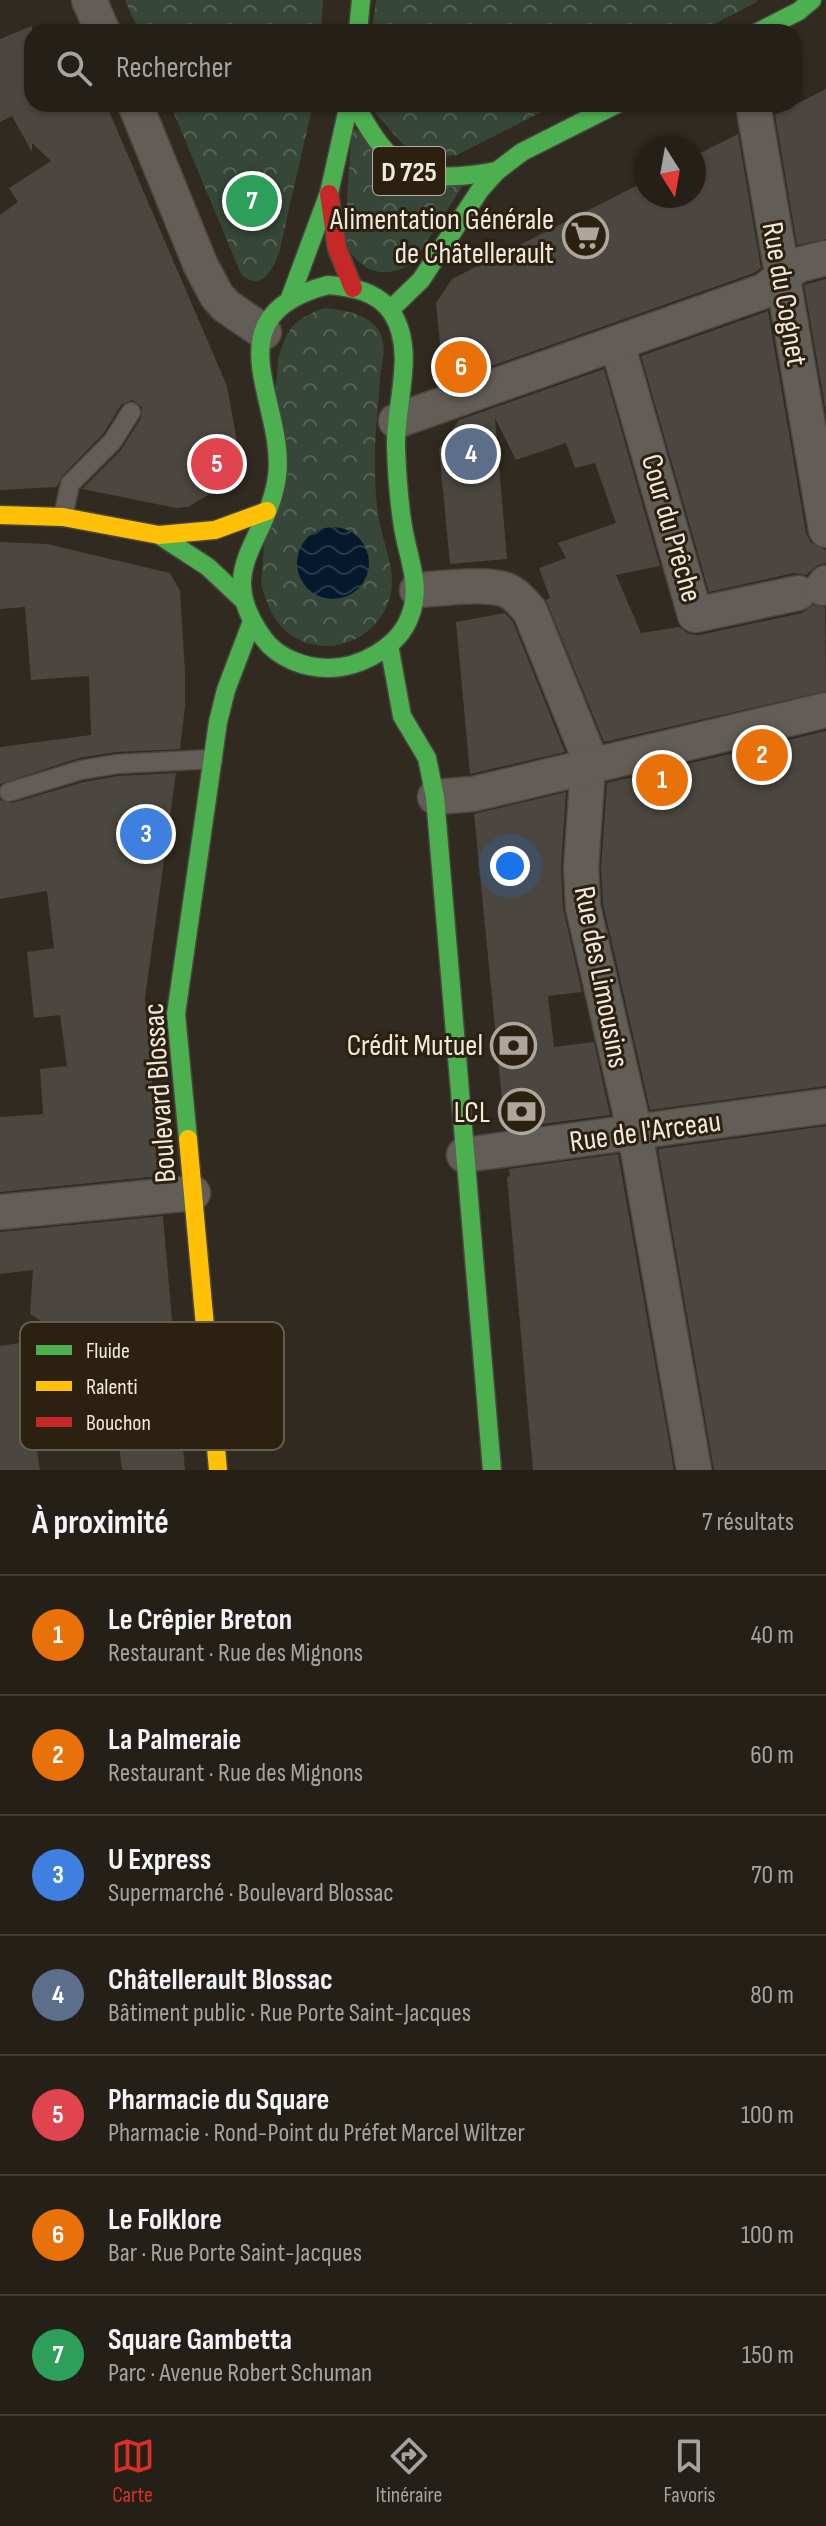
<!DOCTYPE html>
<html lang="fr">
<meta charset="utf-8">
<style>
:root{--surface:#242018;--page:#2c2821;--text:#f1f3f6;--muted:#a3a3a2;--line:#413e37;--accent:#d93025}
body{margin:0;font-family:"Sofia Sans Condensed",sans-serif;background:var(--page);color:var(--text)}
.compass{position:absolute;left:634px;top:136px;width:72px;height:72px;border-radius:50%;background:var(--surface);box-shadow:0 2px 6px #0004;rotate:169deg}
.you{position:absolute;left:510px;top:866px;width:28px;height:28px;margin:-20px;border:6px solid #fff;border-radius:50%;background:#1a73e8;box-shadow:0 0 0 12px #1a73e833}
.badge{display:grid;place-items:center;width:52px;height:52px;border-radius:50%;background:var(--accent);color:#fff;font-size:26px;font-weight:700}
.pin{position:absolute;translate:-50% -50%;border:4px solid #fff;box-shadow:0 2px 8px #0006}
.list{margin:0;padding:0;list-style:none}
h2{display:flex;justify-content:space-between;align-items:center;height:104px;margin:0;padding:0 32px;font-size:34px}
h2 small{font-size:26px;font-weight:400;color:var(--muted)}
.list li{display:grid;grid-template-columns:52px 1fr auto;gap:24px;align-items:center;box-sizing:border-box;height:120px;padding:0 32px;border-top:2px solid var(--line)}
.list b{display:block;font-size:30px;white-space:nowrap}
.list p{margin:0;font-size:26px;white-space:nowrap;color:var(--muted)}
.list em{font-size:26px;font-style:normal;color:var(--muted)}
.icon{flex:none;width:44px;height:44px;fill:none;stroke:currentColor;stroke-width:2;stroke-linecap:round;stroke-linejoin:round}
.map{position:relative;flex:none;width:826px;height:1470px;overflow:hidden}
.search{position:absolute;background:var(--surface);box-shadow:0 2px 6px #0004;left:24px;right:24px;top:24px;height:88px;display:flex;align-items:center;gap:20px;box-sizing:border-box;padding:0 28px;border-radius:24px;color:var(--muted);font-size:30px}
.sheet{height:944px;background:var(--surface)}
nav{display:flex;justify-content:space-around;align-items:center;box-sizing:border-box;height:112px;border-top:2px solid var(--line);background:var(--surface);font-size:22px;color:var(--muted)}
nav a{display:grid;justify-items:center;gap:4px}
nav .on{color:var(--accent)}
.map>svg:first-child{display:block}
.park{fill:url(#park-crowns)}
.water{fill:url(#water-waves)}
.building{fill:#4b463f}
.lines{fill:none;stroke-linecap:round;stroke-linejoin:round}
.lane-casing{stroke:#4b463d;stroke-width:21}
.street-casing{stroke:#4b463d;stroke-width:37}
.fast-casing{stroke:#4b463d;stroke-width:21}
.slow-casing{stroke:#4b463d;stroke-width:21}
.jam-casing{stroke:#4b463d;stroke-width:21}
.lane{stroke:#625d56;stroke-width:18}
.street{stroke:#625d56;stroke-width:34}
.fast{stroke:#4caf50;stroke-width:18}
.slow{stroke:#ffc107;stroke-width:18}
.jam{stroke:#c62828;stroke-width:18}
.labels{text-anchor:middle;stroke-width:6;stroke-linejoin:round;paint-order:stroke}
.shield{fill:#2c2110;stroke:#b6ada0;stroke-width:2}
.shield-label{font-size:28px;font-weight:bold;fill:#f1e9de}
.poi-label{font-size:30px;fill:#f1e9de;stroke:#2c2110;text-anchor:end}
.street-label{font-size:30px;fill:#f1e9de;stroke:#2c2110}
.key{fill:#2c2110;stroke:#675d4e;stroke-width:2}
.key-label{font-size:22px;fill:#f1e9de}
</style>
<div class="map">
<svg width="826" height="1470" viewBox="0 0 826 1470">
<defs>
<pattern id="park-crowns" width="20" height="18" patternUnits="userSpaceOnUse" patternTransform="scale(2)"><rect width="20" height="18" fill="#364739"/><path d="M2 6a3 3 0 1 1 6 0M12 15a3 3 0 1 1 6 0" fill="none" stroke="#546255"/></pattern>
<pattern id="water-waves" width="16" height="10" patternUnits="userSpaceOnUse" patternTransform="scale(2)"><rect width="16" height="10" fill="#06182d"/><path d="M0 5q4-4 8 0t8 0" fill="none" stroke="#2b3a4b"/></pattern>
</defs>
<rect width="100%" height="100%" fill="#302a20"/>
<!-- park -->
<g class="park">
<path d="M125,0H323L321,32H139Z"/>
<path d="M376,0H757V2L699,32H372Z"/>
<path d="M170,104H313L279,253C273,270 260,293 241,274Z"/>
<path d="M367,104H557L457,155L417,160Z"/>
<path d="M352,128L464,184L413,263C383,281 360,272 344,242Z"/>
<path d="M324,308C346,310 378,315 383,342C385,353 381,368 380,379C378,409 374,440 375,470C375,486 376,503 379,519C383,544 397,571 390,597C378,641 324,662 287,632C272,620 267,603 261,585L278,359C287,328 294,319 324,308Z"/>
</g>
<!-- water -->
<circle class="water" cx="333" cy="563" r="36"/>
<!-- building -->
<g class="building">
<path d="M32,26V104H106L227,386L243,474L188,507L176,508L82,489L121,450L141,418L142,407L132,400L121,405L103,434L62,476L57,487L0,490V215L18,202L9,188L51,161L32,143V152L12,116L0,122V39Z"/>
<path d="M826,89V239L797,245L775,115Z"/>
<path d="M738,134L761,268L754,273L444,383L436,303L452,279L646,181V196H694V156Z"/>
<path d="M826,279V412L804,285Z"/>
<path d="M768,311L806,533L811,543L826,550V563L818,565L806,575L794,573L709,592L641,356Z"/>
<path d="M604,369L660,566L616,575L641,633L679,627L689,634L699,635L802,613L813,605L825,607L826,691L604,742L546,600L550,598L539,568L566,558L558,543L616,523L595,463L575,468L566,443L516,460L495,418L507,559L450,564L439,449L459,420Z"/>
<path d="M0,542L47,544L170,573L180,591L185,673V707L180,749L116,752L79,758L0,784V747L91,735L89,676L31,680L25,607L0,609Z"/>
<path d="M505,613L513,622L565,752L470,774L456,622Z"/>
<path d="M826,731V1086L650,1110L603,904L601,868L607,783Z"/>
<path d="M176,773L145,998L160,1176L0,1192V1117L43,1114L40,1069L67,1066L60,1015L34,1018L27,952L54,948L47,891L0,899V800L12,803L84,782L118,776Z"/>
<path d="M566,792L561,867L563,908L582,992L548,996L554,1047L594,1042L610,1115L505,1129L474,814Z"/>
<path d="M826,1126V1470H714L658,1149Z"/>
<path d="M618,1154L674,1470H533L507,1177L510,1176L509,1169Z"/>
<path d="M163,1216L185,1470H122L118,1436L106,1438L104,1432L87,1434L85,1424L34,1431L40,1470H0V1346L65,1336L30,1314L33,1270L0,1274V1232Z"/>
</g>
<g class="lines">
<defs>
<g id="lane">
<path d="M63,517L70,484L112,442L131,412"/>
<path d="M9,792L81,770L117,764L213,759"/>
</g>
<g id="street">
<path d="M89,0L103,32"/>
<path d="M135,104L201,266L217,296L226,306L264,332"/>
<path d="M753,104L826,530"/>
<path d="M617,343L695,615L798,593"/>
<path d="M396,421L764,291L798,265L826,258"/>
<path d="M822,588L826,583"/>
<path d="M417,590C441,589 484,582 506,590C516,594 523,603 530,611L586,750L588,765L581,868L583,907L635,1133L694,1470"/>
<path d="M435,797L473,794L826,710"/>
<path d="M464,1155L826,1106"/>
<path d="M0,1212L193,1193"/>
</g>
<g id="fast">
<path d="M358,32L361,0"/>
<path d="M758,32L799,11L812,0"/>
<path d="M355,104C393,176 417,185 497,171"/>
<path d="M328,285C351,287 378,291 392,313C417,352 394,406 396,449C397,475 399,502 403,527C408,558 422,586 410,616C399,647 360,668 328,668C305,668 278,658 264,639C212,568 267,545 277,477C287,403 207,316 328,285Z"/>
<path d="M290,298L329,193L349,104"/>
<path d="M390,310L421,280L480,190L497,171L522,152L617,104"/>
<path d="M159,535L208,567L242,599"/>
<path d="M389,645L402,716L427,758L435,797L492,1470"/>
<path d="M188,1139L176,1014L218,722L226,690L251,624"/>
</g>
<g id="slow">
<path d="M0,515L63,517L159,535L215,530L267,511"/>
<path d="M188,1139L218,1470"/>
</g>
<path id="jam" d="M329,194L337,248L353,288"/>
</defs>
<!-- lane casing -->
<use href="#lane" class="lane-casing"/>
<!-- street casing -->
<use href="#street" class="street-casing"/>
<!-- fast casing -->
<use href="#fast" class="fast-casing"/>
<!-- slow casing -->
<use href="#slow" class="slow-casing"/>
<!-- jam casing -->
<use href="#jam" class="jam-casing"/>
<!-- lane -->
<use href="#lane" class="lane"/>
<!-- street -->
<use href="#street" class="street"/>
<!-- fast -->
<use href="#fast" class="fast"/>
<!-- slow -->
<use href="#slow" class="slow"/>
<!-- jam -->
<use href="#jam" class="jam"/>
</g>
<!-- icons -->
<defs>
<symbol id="supermarket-ring" viewBox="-11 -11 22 22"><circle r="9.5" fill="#2c2110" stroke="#ada69c" stroke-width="1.5"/><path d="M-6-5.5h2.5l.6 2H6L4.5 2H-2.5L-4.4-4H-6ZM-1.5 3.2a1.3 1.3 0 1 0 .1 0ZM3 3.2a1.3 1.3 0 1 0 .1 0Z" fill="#ada69c"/></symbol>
<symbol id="bank-ring" viewBox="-11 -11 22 22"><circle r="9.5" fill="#2c2110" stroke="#ada69c" stroke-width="1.5"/><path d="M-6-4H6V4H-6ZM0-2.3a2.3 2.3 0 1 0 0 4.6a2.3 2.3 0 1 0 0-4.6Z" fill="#ada69c"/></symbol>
</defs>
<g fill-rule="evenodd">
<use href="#supermarket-ring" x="560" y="210" width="51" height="51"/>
<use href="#bank-ring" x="488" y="1020" width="51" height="51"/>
<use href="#bank-ring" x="496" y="1086" width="51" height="51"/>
</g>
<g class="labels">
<!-- shield labels -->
<rect class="shield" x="373" y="147" width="72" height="48" rx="6"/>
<g class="shield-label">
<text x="409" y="181">D 725</text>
</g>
<!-- poi labels -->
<g class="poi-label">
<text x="554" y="229">Alimentation Générale<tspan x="554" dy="34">de Châtellerault</tspan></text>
<text x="483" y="1055">Crédit Mutuel</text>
<text x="490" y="1122">LCL</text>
</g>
<!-- street labels -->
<g class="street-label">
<text transform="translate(785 294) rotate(80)" y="10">Rue du Cognet</text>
<text transform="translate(672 528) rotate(74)" y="10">Cour du Prêche</text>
<text transform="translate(602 977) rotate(79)" y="10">Rue des Limousins</text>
<text transform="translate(159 1093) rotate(-94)" y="10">Boulevard Blossac</text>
<text transform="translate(645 1131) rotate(-8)" y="10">Rue de l'Arceau</text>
</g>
</g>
<!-- legend -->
<rect x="20" y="1322" width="264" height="128" rx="12" class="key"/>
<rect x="36" y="1345" width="36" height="10" fill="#4caf50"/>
<rect x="36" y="1381" width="36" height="10" fill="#ffc107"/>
<rect x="36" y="1417" width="36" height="10" fill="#c62828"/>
<g class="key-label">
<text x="86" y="1358">Fluide</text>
<text x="86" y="1394">Ralenti</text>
<text x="86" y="1430">Bouchon</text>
</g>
</svg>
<svg class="compass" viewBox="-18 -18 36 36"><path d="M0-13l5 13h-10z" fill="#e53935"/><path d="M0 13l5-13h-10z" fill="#a3a3a2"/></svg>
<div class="you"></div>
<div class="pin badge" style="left:662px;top:780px;background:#e8710a">1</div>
<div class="pin badge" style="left:762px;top:755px;background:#e8710a">2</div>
<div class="pin badge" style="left:146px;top:834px;background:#3f7fe0">3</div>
<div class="pin badge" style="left:471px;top:454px;background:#5c6f8a">4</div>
<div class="pin badge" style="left:217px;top:464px;background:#e0444e">5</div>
<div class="pin badge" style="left:461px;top:367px;background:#e8710a">6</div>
<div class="pin badge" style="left:252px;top:201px;background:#2e9e5b">7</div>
<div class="search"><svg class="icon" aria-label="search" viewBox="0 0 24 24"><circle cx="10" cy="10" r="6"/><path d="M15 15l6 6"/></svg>Rechercher</div>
</div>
<section class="sheet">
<h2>À proximité<small>7 résultats</small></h2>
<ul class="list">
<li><span class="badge" style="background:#e8710a">1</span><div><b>Le Crêpier Breton</b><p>Restaurant · Rue des Mignons</p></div><em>40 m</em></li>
<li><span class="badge" style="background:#e8710a">2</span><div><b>La Palmeraie</b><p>Restaurant · Rue des Mignons</p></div><em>60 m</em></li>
<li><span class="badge" style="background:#3f7fe0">3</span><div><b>U Express</b><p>Supermarché · Boulevard Blossac</p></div><em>70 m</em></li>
<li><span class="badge" style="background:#5c6f8a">4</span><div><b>Châtellerault Blossac</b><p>Bâtiment public · Rue Porte Saint-Jacques</p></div><em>80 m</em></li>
<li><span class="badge" style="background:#e0444e">5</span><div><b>Pharmacie du Square</b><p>Pharmacie · Rond-Point du Préfet Marcel Wiltzer</p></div><em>100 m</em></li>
<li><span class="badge" style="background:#e8710a">6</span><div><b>Le Folklore</b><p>Bar · Rue Porte Saint-Jacques</p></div><em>100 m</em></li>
<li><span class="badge" style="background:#2e9e5b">7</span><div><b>Square Gambetta</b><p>Parc · Avenue Robert Schuman</p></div><em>150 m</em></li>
</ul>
</section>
<nav>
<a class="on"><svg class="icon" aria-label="map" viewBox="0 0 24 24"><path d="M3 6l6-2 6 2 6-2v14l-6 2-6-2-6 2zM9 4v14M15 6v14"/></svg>Carte</a>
<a><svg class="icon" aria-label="directions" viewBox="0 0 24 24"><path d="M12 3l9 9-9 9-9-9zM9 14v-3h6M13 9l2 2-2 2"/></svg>Itinéraire</a>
<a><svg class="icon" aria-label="saved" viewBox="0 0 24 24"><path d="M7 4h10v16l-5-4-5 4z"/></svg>Favoris</a>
</nav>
